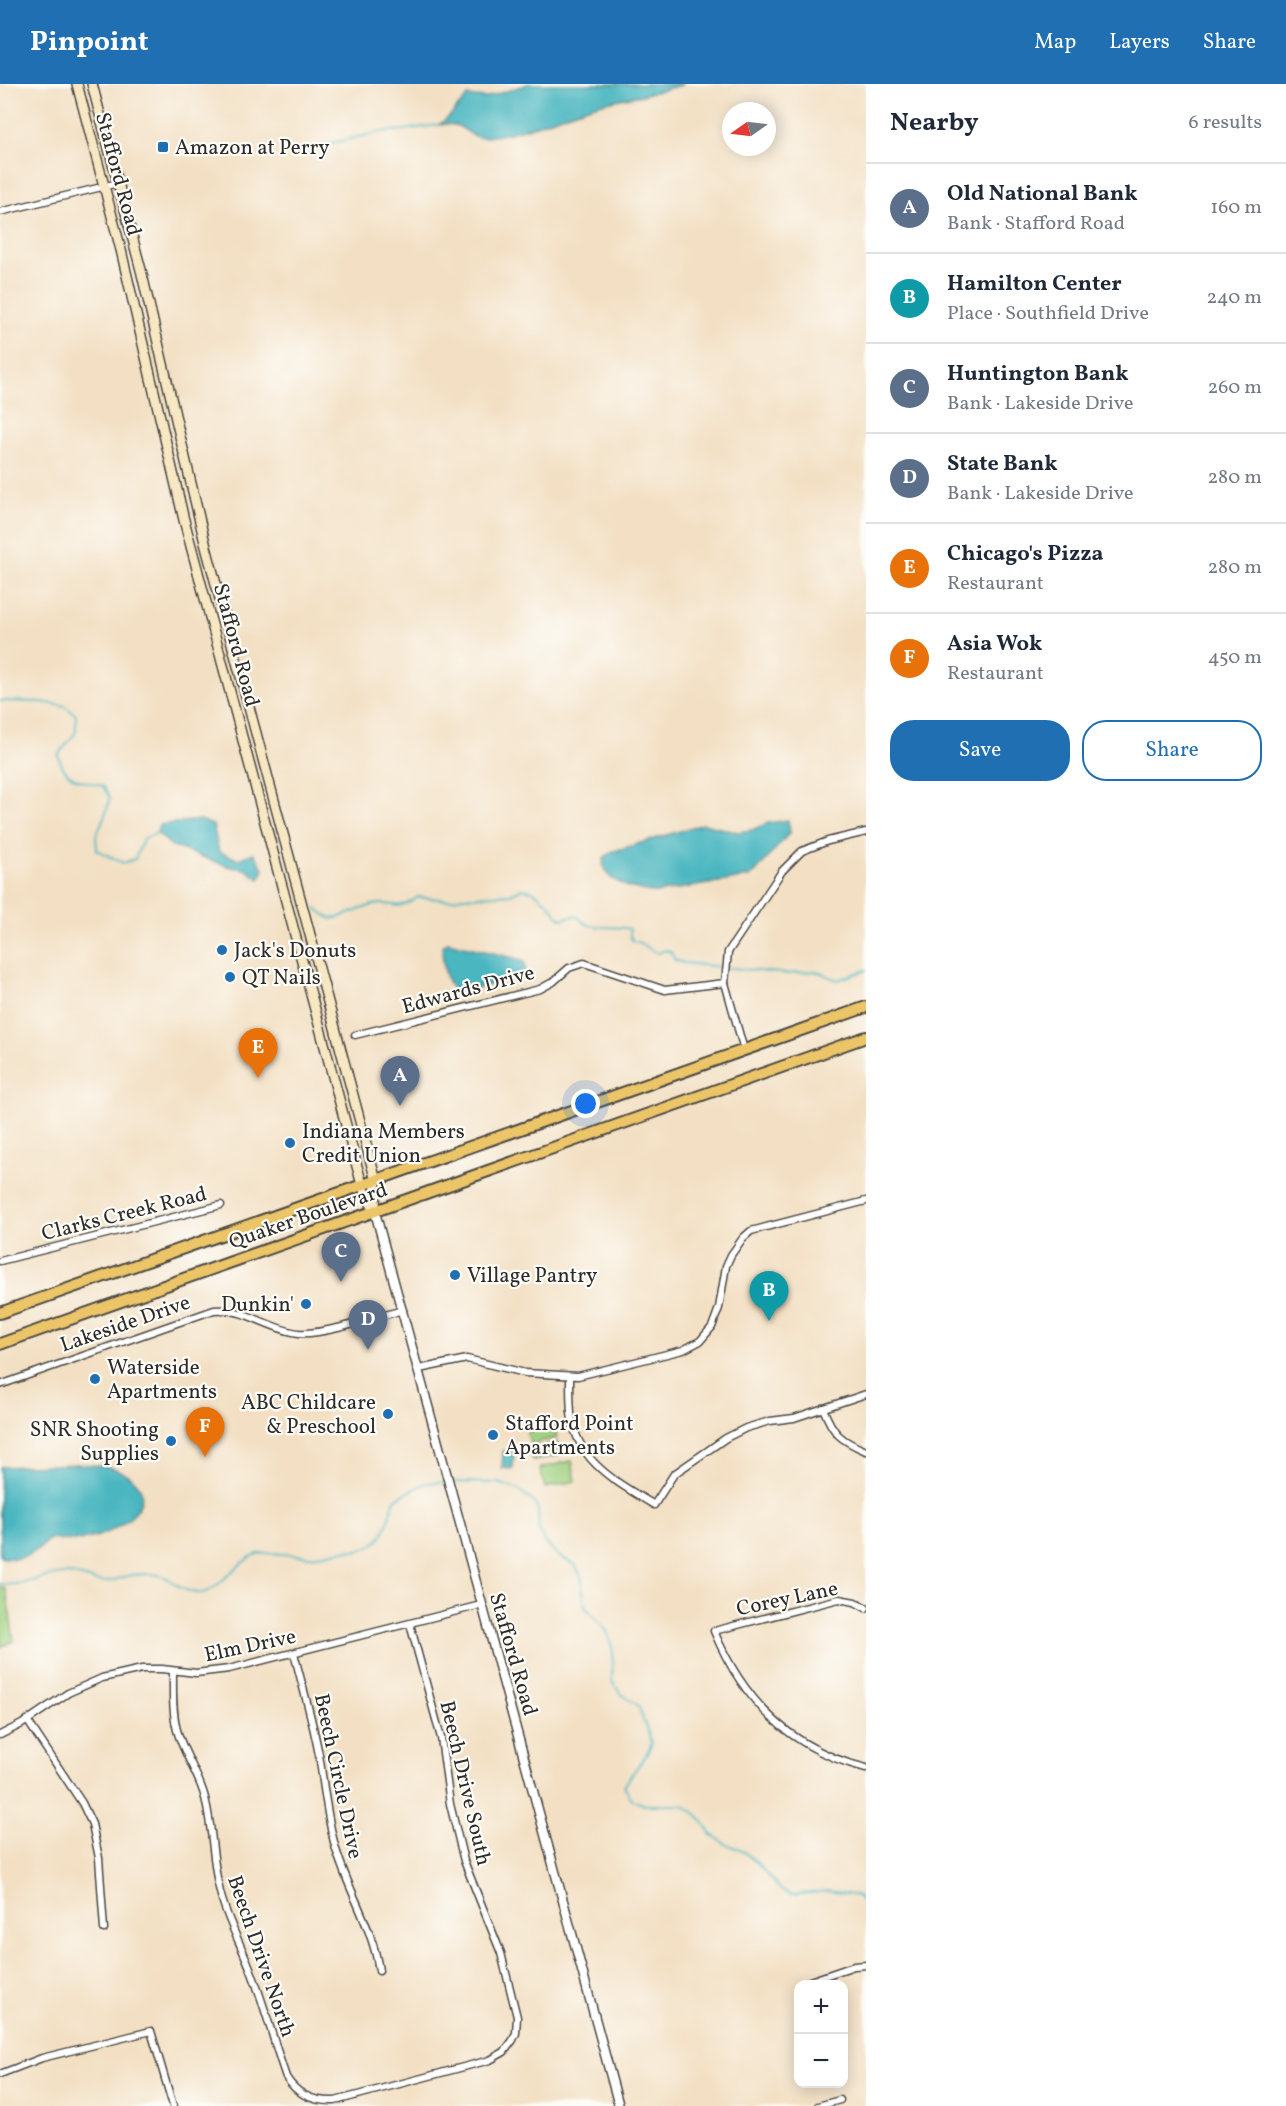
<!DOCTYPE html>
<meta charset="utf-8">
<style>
:root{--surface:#fff;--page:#f2f2f3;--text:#1f2937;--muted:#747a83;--line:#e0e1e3;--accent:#1f6fb2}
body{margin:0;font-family:Vollkorn,serif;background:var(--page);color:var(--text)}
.controls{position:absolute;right:18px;bottom:18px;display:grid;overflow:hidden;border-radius:12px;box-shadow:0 3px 15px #0003}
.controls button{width:54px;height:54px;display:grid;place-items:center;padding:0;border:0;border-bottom:2px solid var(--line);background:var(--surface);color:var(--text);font:30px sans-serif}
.compass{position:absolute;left:722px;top:18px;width:54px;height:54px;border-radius:50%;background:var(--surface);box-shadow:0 3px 15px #0003;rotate:256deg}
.you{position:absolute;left:586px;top:1020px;width:21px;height:21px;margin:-15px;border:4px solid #fff;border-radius:50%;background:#1a73e8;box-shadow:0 0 0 9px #1a73e833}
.badge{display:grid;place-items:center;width:39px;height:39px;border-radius:50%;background:var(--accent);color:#fff;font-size:20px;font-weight:700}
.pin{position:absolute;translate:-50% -50px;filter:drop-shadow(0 2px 3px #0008)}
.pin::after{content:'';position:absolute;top:32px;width:21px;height:18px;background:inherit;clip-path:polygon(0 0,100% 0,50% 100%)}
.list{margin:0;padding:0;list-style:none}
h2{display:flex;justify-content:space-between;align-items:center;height:78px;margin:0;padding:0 24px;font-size:26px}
h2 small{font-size:20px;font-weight:400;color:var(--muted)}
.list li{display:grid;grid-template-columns:39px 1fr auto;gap:18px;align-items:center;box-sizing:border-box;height:90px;padding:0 24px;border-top:2px solid var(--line)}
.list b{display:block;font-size:22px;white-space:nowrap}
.list p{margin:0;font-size:20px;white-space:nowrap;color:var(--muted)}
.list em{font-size:20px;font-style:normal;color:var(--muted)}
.actions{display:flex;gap:12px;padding:18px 24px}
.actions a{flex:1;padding:14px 0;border:2px solid var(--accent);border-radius:24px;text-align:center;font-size:21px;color:var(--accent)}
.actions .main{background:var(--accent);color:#fff}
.map{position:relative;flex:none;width:866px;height:2022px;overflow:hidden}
header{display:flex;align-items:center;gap:36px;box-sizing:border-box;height:84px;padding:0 30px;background:var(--accent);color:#fff}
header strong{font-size:28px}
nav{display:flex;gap:33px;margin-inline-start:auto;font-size:21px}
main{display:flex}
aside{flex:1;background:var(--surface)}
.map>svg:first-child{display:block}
.green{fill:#9ed07f;stroke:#647e55;stroke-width:1.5}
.water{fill:#48b6c0;stroke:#3a7076;stroke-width:1.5}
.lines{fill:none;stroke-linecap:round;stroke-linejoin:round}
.stream{stroke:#48b6c0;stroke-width:2}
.minor-casing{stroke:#494642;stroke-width:9}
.tertiary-casing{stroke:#494642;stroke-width:11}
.secondary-casing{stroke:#494642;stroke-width:12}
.primary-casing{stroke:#494642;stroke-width:14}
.minor{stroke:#fff;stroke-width:6}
.tertiary{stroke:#fff;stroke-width:8}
.secondary{stroke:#f7e8c3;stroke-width:9}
.primary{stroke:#ecc569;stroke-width:10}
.poi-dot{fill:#1f6fb2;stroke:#fdfcf7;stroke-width:2}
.labels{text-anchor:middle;stroke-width:4.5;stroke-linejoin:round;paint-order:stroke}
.poi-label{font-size:21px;fill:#2b2b2b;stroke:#fdfcf7;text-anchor:start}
.street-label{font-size:21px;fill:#2b2b2b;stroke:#fdfcf7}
</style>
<header>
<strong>Pinpoint</strong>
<nav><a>Map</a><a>Layers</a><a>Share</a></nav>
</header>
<main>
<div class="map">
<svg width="866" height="2022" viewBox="0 0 866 2022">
<rect width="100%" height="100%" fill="#fdfcf7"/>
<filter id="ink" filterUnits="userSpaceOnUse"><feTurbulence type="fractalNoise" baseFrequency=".0167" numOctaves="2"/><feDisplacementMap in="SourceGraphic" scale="12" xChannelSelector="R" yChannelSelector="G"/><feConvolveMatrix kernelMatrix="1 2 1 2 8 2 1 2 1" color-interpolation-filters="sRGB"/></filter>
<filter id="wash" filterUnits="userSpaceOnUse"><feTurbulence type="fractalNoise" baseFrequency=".008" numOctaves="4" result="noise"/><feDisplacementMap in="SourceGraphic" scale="24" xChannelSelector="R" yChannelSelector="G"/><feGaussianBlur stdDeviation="1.35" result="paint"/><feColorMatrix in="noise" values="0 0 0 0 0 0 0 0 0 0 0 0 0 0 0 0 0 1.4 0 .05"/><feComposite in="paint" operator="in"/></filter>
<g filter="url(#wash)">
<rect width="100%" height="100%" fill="#f3e0c4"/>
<!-- green -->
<g class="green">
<path d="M554,1341L557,1354L530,1360L527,1348Z"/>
<path d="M557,1358L560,1371L533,1377L531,1365Z"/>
<path d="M572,1377L576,1397L545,1404L540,1384Z"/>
<path d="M0,1504L6,1505L14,1557L0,1563Z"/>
</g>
<!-- water -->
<g class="water">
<path d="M528,0H684C655,10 625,13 595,21C560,31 521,50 485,53C474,55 469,48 460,43C453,39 445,40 438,41C452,34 457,22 468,12L485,14Z"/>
<path d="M200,736L213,741L219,768L238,775L254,769L264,786L259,795L245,785L230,783L172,762L157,749L159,741Z"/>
<path d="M788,736L790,748L755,789L749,793L655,809L628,803L611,794L603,782L604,774L611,768L703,740L738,748L752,746L768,739Z"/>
<path d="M448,858L518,875L524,878L526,890L524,893L455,909C445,896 442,878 442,862Z"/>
<path d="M503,1367H514L513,1385L502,1384Z"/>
<path d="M78,1380C90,1381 104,1381 115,1385C171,1407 127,1445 91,1454C77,1458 63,1456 49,1455C34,1470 22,1478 0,1473V1383Z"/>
</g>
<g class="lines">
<!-- stream -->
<g class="stream">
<path d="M315,63L380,48L403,46L438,41"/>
<path d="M0,617L42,618L65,622L76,631V648L58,671C65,697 80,696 103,702L110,714L105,731L96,752L97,766L123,779L135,775L143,755L157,749"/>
<path d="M317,825L331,835C346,833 358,825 373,821C393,816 395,830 418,813L448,816L463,813L510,810L521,805L533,807L549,820L561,835C565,834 571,832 575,832C581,833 582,838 586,840C595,845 617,842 630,845V852L633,857C643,858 649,867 659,869L665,866L671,868L675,876L684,879L788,890L815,887L838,896L866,886"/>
<path d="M452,1398L498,1399L519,1406L536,1420L538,1427L539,1446L543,1456L560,1473L575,1481L581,1492L585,1523L607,1547L613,1567L612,1597L621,1610L638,1621L652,1659C645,1676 633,1686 624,1703L632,1715L644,1721H682L698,1731L711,1750L727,1761L740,1765L754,1776L782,1807L791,1811L829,1807L858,1812L866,1822"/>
<path d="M0,1500C23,1503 41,1492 63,1490C77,1489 88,1497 103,1498C113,1498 123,1492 134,1491C140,1490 146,1490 152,1490C171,1490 181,1511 202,1509C218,1507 239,1475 258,1470C271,1467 293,1472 308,1472C319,1472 329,1469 339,1467C354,1465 360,1469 374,1460C388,1450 389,1429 395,1415L426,1399L446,1398"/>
</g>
</g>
</g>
<g filter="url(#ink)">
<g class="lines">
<defs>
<g id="minor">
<path d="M0,128L118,99"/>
<path d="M725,899L728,868L782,787L802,767L828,757L866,748"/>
<path d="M355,951L540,905L553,898L569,884L584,879L665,906L725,899L744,966"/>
<path d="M0,1177L221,1121"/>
<path d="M419,1285L467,1275L525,1289L578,1292L683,1266L700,1257L712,1243L719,1224L726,1182L731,1171L743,1154L751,1147L866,1117"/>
<path d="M570,1292C570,1304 570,1317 571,1329C576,1378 617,1398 654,1421L674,1390L726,1354L746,1344L770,1337L794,1334L866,1310"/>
<path d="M0,1301L214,1226C244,1223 270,1246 299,1249C324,1251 376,1233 403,1226"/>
<path d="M823,1324C833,1350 840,1356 866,1367"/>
<path d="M866,1524L855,1518L839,1515L714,1547C743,1617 791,1666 866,1684"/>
<path d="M294,1569C303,1605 314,1640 320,1677C324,1704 327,1731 334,1758C345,1802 373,1842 379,1887"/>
<path d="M173,1587C173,1606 172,1627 177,1646C183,1669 199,1690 205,1714C213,1745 212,1777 220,1808C227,1837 242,1862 252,1889C265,1923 274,1959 286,1993C297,2011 314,2018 335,2017L490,1976L504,1968L513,1956L516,1949L517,1933L501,1869L464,1777L450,1720L441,1654L410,1540"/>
<path d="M27,1636L82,1719L92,1740L99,1774L104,1845"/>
<path d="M0,1651L22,1640L68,1609L102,1594L142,1585H162L196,1589L229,1585L481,1521"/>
<path d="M804,1899L854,1882L866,1881"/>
<path d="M0,1990L42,1974L151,1947L173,2022"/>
<path d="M818,2022L840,2016"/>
</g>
<path id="tertiary" d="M375,1128L619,2022"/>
<g id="secondary">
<path d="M77,0L121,166L184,436L362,1101L375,1128"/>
<path d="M92,0L141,186L205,459L376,1097L375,1125"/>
</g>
<g id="primary">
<path d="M0,1229L866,923"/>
<path d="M0,1260L866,953"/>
</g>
</defs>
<!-- minor casing -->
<use href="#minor" class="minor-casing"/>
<!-- tertiary casing -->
<use href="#tertiary" class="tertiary-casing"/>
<!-- secondary casing -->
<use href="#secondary" class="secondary-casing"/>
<!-- primary casing -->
<use href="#primary" class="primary-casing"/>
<!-- minor -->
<use href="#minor" class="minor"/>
<!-- tertiary -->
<use href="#tertiary" class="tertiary"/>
<!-- secondary -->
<use href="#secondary" class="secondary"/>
<!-- primary -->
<use href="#primary" class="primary"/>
</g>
</g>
<!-- markers -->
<g class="poi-dot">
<rect x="157" y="57" width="12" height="12" rx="3"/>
<circle cx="222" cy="866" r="6"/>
<circle cx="230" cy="893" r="6"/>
<circle cx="290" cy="1059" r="6"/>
<circle cx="455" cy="1191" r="6"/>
<circle cx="306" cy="1220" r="6"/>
<circle cx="95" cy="1295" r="6"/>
<circle cx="388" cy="1330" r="6"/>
<circle cx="493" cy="1351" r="6"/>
<circle cx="171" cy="1357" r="6"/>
</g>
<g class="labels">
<!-- poi labels -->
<g class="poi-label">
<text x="175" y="70">Amazon at Perry</text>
<text x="234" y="873">Jack's Donuts</text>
<text x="242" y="900">QT Nails</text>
<text x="302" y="1054">Indiana Members<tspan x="302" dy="24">Credit Union</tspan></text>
<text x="467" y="1198">Village Pantry</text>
<text x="294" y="1227" text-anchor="end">Dunkin'</text>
<text x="107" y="1290">Waterside<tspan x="107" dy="24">Apartments</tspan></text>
<text x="376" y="1325" text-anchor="end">ABC Childcare<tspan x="376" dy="24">&amp; Preschool</tspan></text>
<text x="505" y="1346">Stafford Point<tspan x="505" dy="24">Apartments</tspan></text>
<text x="159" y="1352" text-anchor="end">SNR Shooting<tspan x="159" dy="24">Supplies</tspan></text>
</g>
<!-- street labels -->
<g class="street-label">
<text transform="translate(119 90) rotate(75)" y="7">Stafford Road</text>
<text transform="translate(237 561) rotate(75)" y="7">Stafford Road</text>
<text transform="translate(468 905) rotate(-15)" y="7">Edwards Drive</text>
<text transform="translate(124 1129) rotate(-14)" y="7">Clarks Creek Road</text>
<text transform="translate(308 1131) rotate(-19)" y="7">Quaker Boulevard</text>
<text transform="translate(125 1239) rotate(-19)" y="7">Lakeside Drive</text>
<text transform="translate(787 1514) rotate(-12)" y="7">Corey Lane</text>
<text transform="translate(250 1561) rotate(-12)" y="7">Elm Drive</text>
<text transform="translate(514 1570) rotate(74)" y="7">Stafford Road</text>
<text transform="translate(339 1692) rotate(78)" y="7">Beech Circle Drive</text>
<text transform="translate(466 1699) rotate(77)" y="7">Beech Drive South</text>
<text transform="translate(262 1872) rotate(71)" y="7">Beech Drive North</text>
</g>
</g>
</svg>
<div class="controls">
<button>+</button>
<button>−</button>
</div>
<svg class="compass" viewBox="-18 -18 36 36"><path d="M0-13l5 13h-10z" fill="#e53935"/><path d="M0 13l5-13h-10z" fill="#747a83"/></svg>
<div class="you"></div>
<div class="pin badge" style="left:400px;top:1022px;background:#5c6f8a">A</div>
<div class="pin badge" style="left:769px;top:1237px;background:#0f9aa8">B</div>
<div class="pin badge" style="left:341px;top:1198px;background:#5c6f8a">C</div>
<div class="pin badge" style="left:368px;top:1266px;background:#5c6f8a">D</div>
<div class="pin badge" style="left:258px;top:994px;background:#e8710a">E</div>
<div class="pin badge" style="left:205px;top:1373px;background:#e8710a">F</div>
</div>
<aside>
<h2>Nearby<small>6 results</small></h2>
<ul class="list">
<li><span class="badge" style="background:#5c6f8a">A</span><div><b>Old National Bank</b><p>Bank · Stafford Road</p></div><em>160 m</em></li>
<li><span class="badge" style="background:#0f9aa8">B</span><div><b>Hamilton Center</b><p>Place · Southfield Drive</p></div><em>240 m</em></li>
<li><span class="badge" style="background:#5c6f8a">C</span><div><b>Huntington Bank</b><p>Bank · Lakeside Drive</p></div><em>260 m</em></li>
<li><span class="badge" style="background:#5c6f8a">D</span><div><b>State Bank</b><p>Bank · Lakeside Drive</p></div><em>280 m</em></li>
<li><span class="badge" style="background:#e8710a">E</span><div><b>Chicago's Pizza</b><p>Restaurant</p></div><em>280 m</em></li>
<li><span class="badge" style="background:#e8710a">F</span><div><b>Asia Wok</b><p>Restaurant</p></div><em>450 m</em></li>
</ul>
<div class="actions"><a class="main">Save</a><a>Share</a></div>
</aside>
</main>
